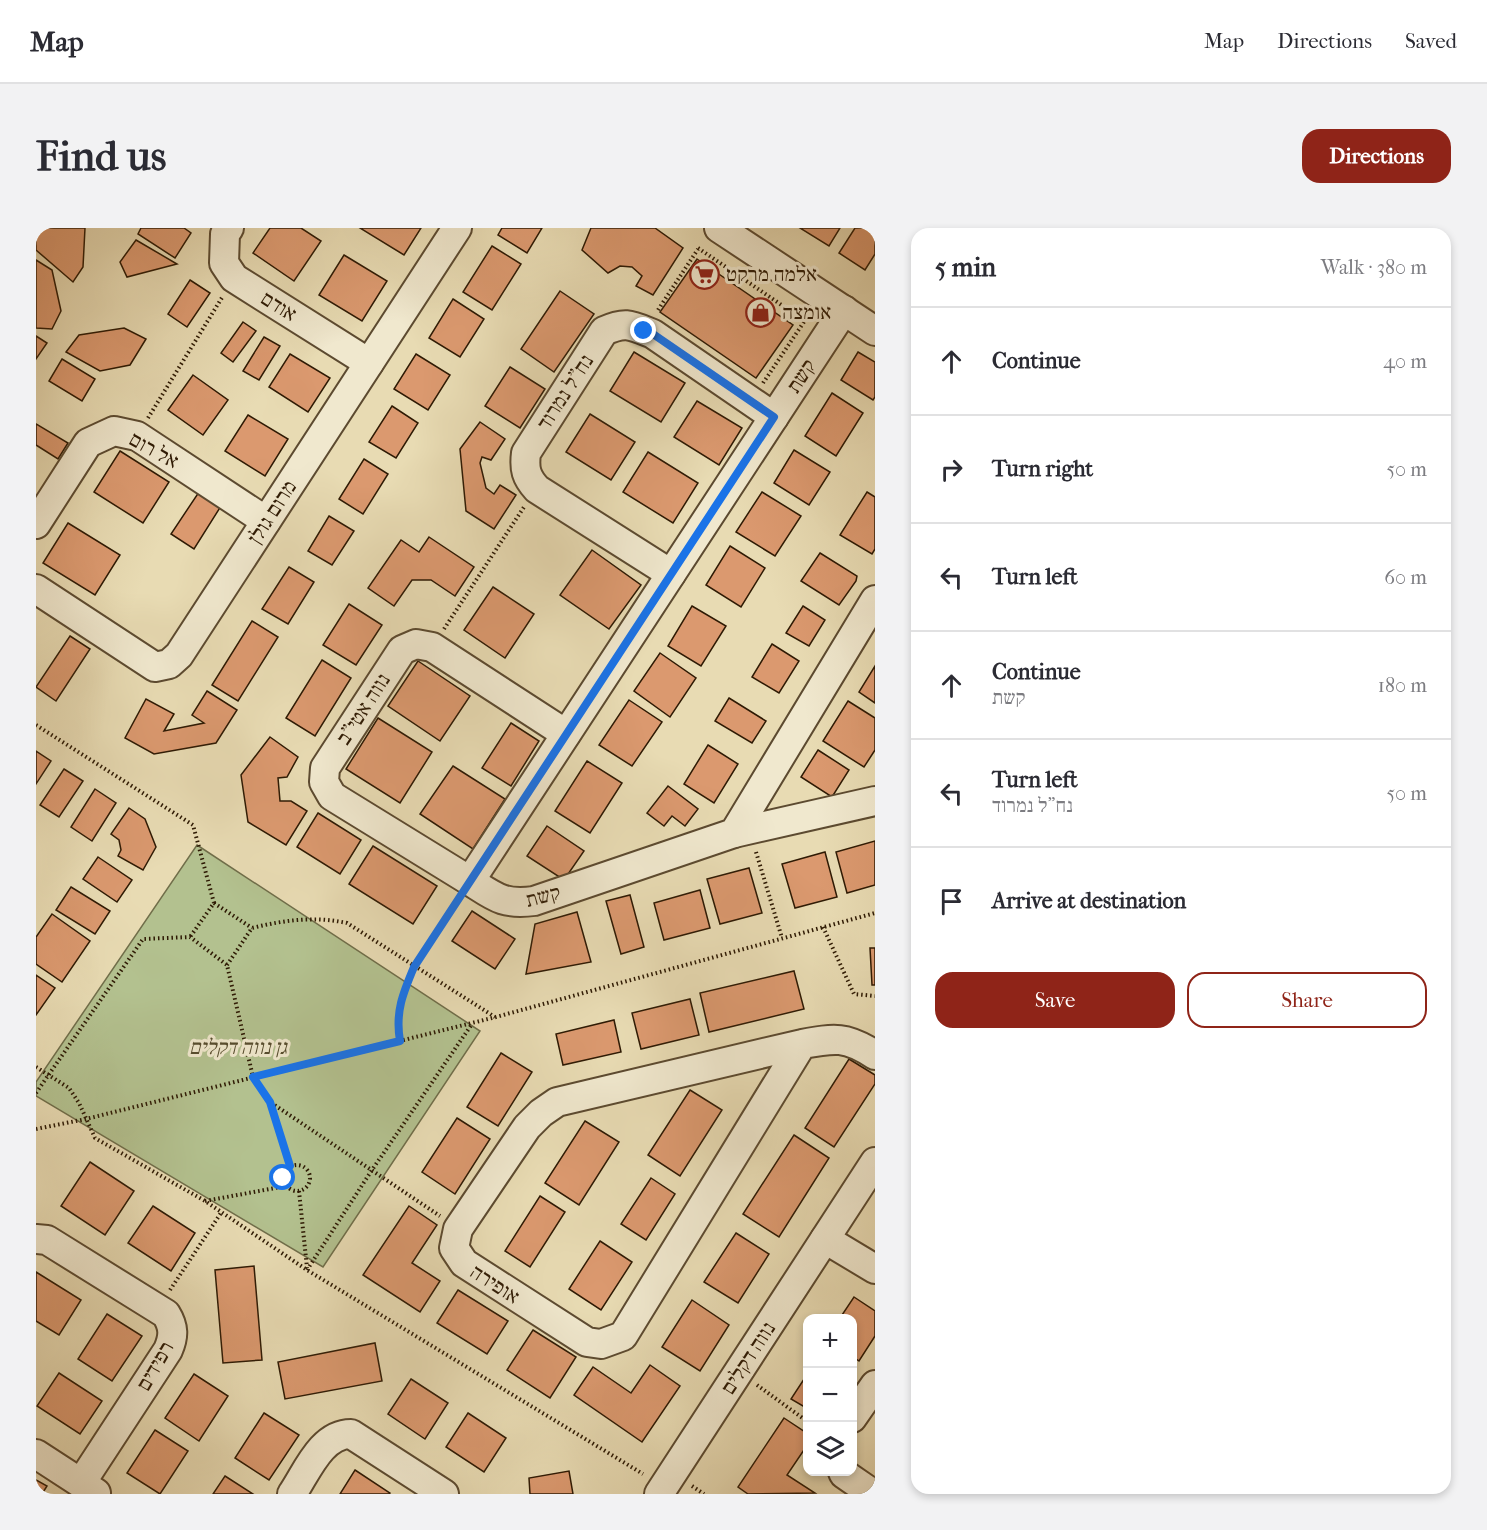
<!DOCTYPE html>
<meta charset="utf-8">
<style>
:root{--surface:#fff;--page:#f2f2f3;--text:#2b2b33;--muted:#7c7c81;--line:#e1e1e2;--accent:#8f2418}
body{margin:0;font-family:"IM FELL French Canon","Frank Ruhl Libre",serif;background:var(--page);color:var(--text)}
.controls{position:absolute;right:18px;bottom:18px;display:grid;overflow:hidden;border-radius:12px;box-shadow:0 3px 9px #0003}
.controls button{width:54px;height:54px;display:grid;place-items:center;padding:0;border:0;border-bottom:2px solid var(--line);background:var(--surface);color:var(--text);font:30px sans-serif}
.stop{position:absolute;width:18px;height:18px;margin:-14px;border:4px solid #1a73e8;border-radius:50%;background:#fff}
.stop.end{background:#1a73e8;border-color:#fff;box-shadow:0 2px 6px #0008}
.list{margin:0;padding:0;list-style:none}
h2{display:flex;justify-content:space-between;align-items:center;height:78px;margin:0;padding:0 24px;font-size:26px}
h2 small{font-size:20px;font-weight:400;color:var(--muted)}
.list li{display:grid;grid-template-columns:39px 1fr auto;gap:18px;align-items:center;box-sizing:border-box;height:108px;padding:0 24px;border-top:2px solid var(--line)}
.list b{display:block;font-size:22px;white-space:nowrap}
.list p{margin:0;font-size:20px;white-space:nowrap;color:var(--muted)}
.list em{font-size:20px;font-style:normal;color:var(--muted)}
.actions{display:flex;gap:12px;padding:18px 24px}
.actions a{flex:1;padding:14px 0;border:2px solid var(--accent);border-radius:18px;text-align:center;font-size:21px;color:var(--accent)}
.actions .main{background:var(--accent);color:#fff}
.icon{flex:none;width:33px;height:33px;fill:none;stroke:currentColor;stroke-width:2;stroke-linecap:round;stroke-linejoin:round}
.map{position:relative;flex:none;width:839px;height:1266px;overflow:hidden;border-radius:18px}
header{display:flex;align-items:center;gap:36px;box-sizing:border-box;height:84px;padding:0 30px;background:var(--surface);border-bottom:2px solid var(--line)}
header strong{font-size:28px}
nav{display:flex;gap:33px;margin-inline-start:auto;font-size:21px}
.intro{display:flex;align-items:center;justify-content:space-between;box-sizing:border-box;height:144px;padding:0 36px}
h1{margin:0;font-size:42px}
.button{padding:15px 27px;border-radius:18px;background:var(--accent);color:#fff;font-size:21px;font-weight:700}
main{display:flex;gap:36px;padding:0 36px}
aside{flex:1;background:var(--surface);border-radius:18px;box-shadow:0 3px 9px #0003}
.map>svg:first-child{display:block}
.green{fill:#b3c18f;stroke:#706e4a;stroke-width:1.5}
.building{fill:#db996f;stroke:#2e1a04;stroke-width:1.5}
.lines{fill:none;stroke-linecap:round;stroke-linejoin:round}
.minor-casing{stroke:#5c4a30;stroke-width:32}
.path{stroke:#2e1a04;stroke-width:4;stroke-dasharray:1.5 3;stroke-linecap:butt}
.minor{stroke:#f0e8ce;stroke-width:28}
.route{stroke:#1a73e8;stroke-width:8}
.labels{text-anchor:middle;stroke-width:6;stroke-linejoin:round;paint-order:stroke}
.poi-label{font-size:21px;fill:#2e1a04;stroke:#f0e8ce;text-anchor:start}
.street-label{font-size:21px;fill:#2e1a04;stroke:#f0e8ce}
.park-label{font-size:21px;font-style:italic;fill:#564c2e;stroke:#f0e8ce}
</style>
<header>
<strong>Map</strong>
<nav><a>Map</a><a>Directions</a><a>Saved</a></nav>
</header>
<div class="intro"><h1>Find us</h1><a class="button">Directions</a></div>
<main>
<div class="map">
<svg width="839" height="1266" viewBox="0 0 839 1266">
<rect width="100%" height="100%" fill="#e8dbb3"/>
<filter id="stains"><feTurbulence type="fractalNoise" baseFrequency=".00333" numOctaves="4"/><feColorMatrix values="0 0 0 0 .2 0 0 0 0 .09 0 0 0 0 .02 0 0 0 .5 -.17"/></filter>
<radialGradient id="worn" r=".72"><stop offset=".6" stop-color="#630" stop-opacity="0"/><stop offset="1" stop-color="#630" stop-opacity=".3"/></radialGradient>
<!-- green -->
<path class="green" d="M161,617L444,803L287,1039L0,868V854Z"/>
<!-- building -->
<g class="building">
<path d="M6,0H49L47,39L37,54L0,22V9Z"/>
<path d="M105,0H148L155,5L139,30L102,6Z"/>
<path d="M234,0H265L285,13L258,53L217,25Z"/>
<path d="M324,0H385L368,27Z"/>
<path d="M466,0H506L491,25L462,7Z"/>
<path d="M555,0H619L647,20L617,67L600,58L606,48L596,39L584,38L572,45L546,22Z"/>
<path d="M764,0H804L793,18Z"/>
<path d="M819,0H839V26L829,42L803,25Z"/>
<path d="M100,12L141,36L91,49L84,34Z"/>
<path d="M456,18L485,36L456,82L427,64Z"/>
<path d="M308,27L351,53L326,93L283,67Z"/>
<path d="M661,31L757,97L720,150L624,84Z"/>
<path d="M0,32L16,42L25,83L16,101L0,100Z"/>
<path d="M154,52L174,65L151,99L132,86Z"/>
<path d="M524,63L558,86L518,144L485,121Z"/>
<path d="M417,71L448,91L424,129L393,110Z"/>
<path d="M207,94L220,103L197,134L185,125Z"/>
<path d="M88,100L110,111L94,137L64,143L30,124L43,107Z"/>
<path d="M0,108L11,115L0,131Z"/>
<path d="M228,109L244,118L223,152L207,143Z"/>
<path d="M598,124L649,155L625,194L574,163Z"/>
<path d="M822,124L839,134V169L837,172L805,152Z"/>
<path d="M254,126L294,150L272,184L233,159Z"/>
<path d="M380,126L414,147L392,182L358,161Z"/>
<path d="M26,131L59,151L46,173L13,153Z"/>
<path d="M474,139L509,161L484,200L449,178Z"/>
<path d="M157,147L192,172L167,207L132,182Z"/>
<path d="M796,165L827,185L800,228L769,208Z"/>
<path d="M661,173L706,200L683,237L638,209Z"/>
<path d="M356,178L382,195L360,230L333,214Z"/>
<path d="M554,186L599,214L575,252L530,224Z"/>
<path d="M212,187L252,211L229,248L189,223Z"/>
<path d="M444,194L469,211L455,232L446,229L444,235L450,260L458,266L464,257L480,267L458,301L430,283L424,221Z"/>
<path d="M0,196L32,215L22,231L0,217Z"/>
<path d="M758,222L794,244L773,277L738,255Z"/>
<path d="M84,223L133,254L107,295L58,264Z"/>
<path d="M612,224L662,255L637,295L587,264Z"/>
<path d="M328,231L352,246L327,286L303,271Z"/>
<path d="M163,264L185,278L158,321L135,306Z"/>
<path d="M726,264L765,288L739,328L700,304Z"/>
<path d="M831,264L839,269V321L836,326L804,307Z"/>
<path d="M293,288L318,303L296,337L272,323Z"/>
<path d="M32,295L84,327L59,367L7,335Z"/>
<path d="M393,309L438,339L419,368L395,352H376L358,378L332,360L365,312L383,324Z"/>
<path d="M694,318L729,340L705,379L670,357Z"/>
<path d="M556,322L605,357L573,401L524,367Z"/>
<path d="M784,325L821,348L820,353L803,377L765,353Z"/>
<path d="M253,339L278,354L252,396L226,381Z"/>
<path d="M457,359L498,386L469,430L428,402Z"/>
<path d="M313,376L346,397L320,437L287,417Z"/>
<path d="M656,378L690,398L665,438L632,418Z"/>
<path d="M767,378L789,392L773,418L750,405Z"/>
<path d="M216,393L242,409L202,473L176,457Z"/>
<path d="M34,408L54,421L20,473L0,459Z"/>
<path d="M736,416L763,433L743,465L716,449Z"/>
<path d="M624,425L660,450L634,489L598,463Z"/>
<path d="M286,432L315,450L279,508L250,490Z"/>
<path d="M382,433L434,468L404,513L352,478Z"/>
<path d="M839,438V475L823,464Z"/>
<path d="M171,463L201,482L180,515L118,526L89,510L110,471L138,486L128,503L168,495L156,487Z"/>
<path d="M693,470L730,493L716,515L679,493Z"/>
<path d="M593,472L626,494L596,538L563,517Z"/>
<path d="M812,473L839,490V522L828,539L787,513Z"/>
<path d="M342,490L396,524L364,575L310,541Z"/>
<path d="M475,495L503,513L475,558L446,540Z"/>
<path d="M234,509L262,529L251,549L242,550L244,573H255L271,583L250,617L212,594L205,547Z"/>
<path d="M672,517L702,536L678,575L648,556Z"/>
<path d="M782,522L813,542L796,569L765,549Z"/>
<path d="M0,523L15,533L0,556Z"/>
<path d="M551,533L586,555L554,605L519,583Z"/>
<path d="M417,538L469,571L437,621L384,586Z"/>
<path d="M28,541L47,553L23,589L4,577Z"/>
<path d="M632,558L662,581L649,598L636,588L628,598L611,585Z"/>
<path d="M59,561L80,575L56,613L35,599Z"/>
<path d="M93,580L109,591L120,619L107,642L82,628L85,622L83,612L75,606Z"/>
<path d="M282,585L325,612L304,646L261,619Z"/>
<path d="M511,598L548,623L528,652L491,628Z"/>
<path d="M839,613V657L811,665L800,624Z"/>
<path d="M337,618L401,658L377,696L313,656Z"/>
<path d="M789,624L801,669L759,680L746,636Z"/>
<path d="M62,629L96,652L81,674L47,651Z"/>
<path d="M713,640L726,685L684,696L671,651Z"/>
<path d="M35,659L74,683L59,706L20,682Z"/>
<path d="M664,662L674,700L628,712L618,675Z"/>
<path d="M594,667L608,719L585,726L570,673Z"/>
<path d="M436,683L479,711L459,741L416,713Z"/>
<path d="M541,684L555,734L490,746L499,696Z"/>
<path d="M16,686L54,713L26,754L0,736V709Z"/>
<path d="M834,720H839V757H836Z"/>
<path d="M758,743L768,781L673,804L664,765Z"/>
<path d="M0,747L19,760L0,787Z"/>
<path d="M654,771L663,807L605,821L596,785Z"/>
<path d="M578,792L585,824L527,837L520,806Z"/>
<path d="M465,825L496,844L462,898L431,879Z"/>
<path d="M813,831L839,847V856L798,919L769,900Z"/>
<path d="M654,862L686,882L644,948L612,927Z"/>
<path d="M421,890L454,911L419,966L386,944Z"/>
<path d="M549,893L583,914L543,977L509,955Z"/>
<path d="M758,907L793,930L743,1009L707,986Z"/>
<path d="M54,934L98,963L69,1007L25,978Z"/>
<path d="M615,950L639,966L610,1012L585,996Z"/>
<path d="M504,968L529,984L494,1039L469,1023Z"/>
<path d="M117,978L159,1005L135,1043L92,1015Z"/>
<path d="M373,978L401,997L376,1035L404,1053L384,1084L327,1047Z"/>
<path d="M700,1005L733,1026L702,1075L668,1054Z"/>
<path d="M564,1013L596,1034L565,1082L533,1061Z"/>
<path d="M218,1038L226,1132L187,1135L179,1042Z"/>
<path d="M0,1044L45,1072L23,1107L0,1093Z"/>
<path d="M422,1062L472,1093L451,1126L401,1095Z"/>
<path d="M818,1069L839,1083V1108L823,1133L816,1128V1090H804Z"/>
<path d="M656,1072L693,1097L664,1143L626,1119Z"/>
<path d="M71,1086L106,1108L76,1153L42,1131Z"/>
<path d="M497,1102L540,1129L514,1170L471,1142Z"/>
<path d="M339,1115L346,1153L249,1171L242,1134Z"/>
<path d="M614,1137L644,1158L606,1214L538,1167L557,1139L595,1165Z"/>
<path d="M23,1145L66,1173L44,1206L1,1178Z"/>
<path d="M772,1145V1181L755,1171Z"/>
<path d="M158,1146L192,1168L163,1213L129,1190Z"/>
<path d="M375,1151L412,1175L389,1211L352,1186Z"/>
<path d="M228,1185L263,1207L233,1252L199,1230Z"/>
<path d="M432,1185L470,1210L448,1244L410,1219Z"/>
<path d="M748,1190L772,1206V1216L751,1247L779,1265L712,1266L702,1259Z"/>
<path d="M119,1202L152,1223L124,1266L91,1245Z"/>
<path d="M319,1242L354,1265L353,1266H304Z"/>
<path d="M533,1243L537,1266H494L493,1250Z"/>
<path d="M189,1248L217,1266H177Z"/>
<path d="M0,1252L11,1258L6,1266H0Z"/>
</g>
<g class="lines">
<defs>
<g id="minor">
<path d="M193,0L189,6L188,35L198,50L333,135"/>
<path d="M683,0L839,103"/>
<path d="M808,82L434,653C459,669 467,677 498,673L698,605L839,372"/>
<path d="M0,296L52,215L78,203L101,208L230,293"/>
<path d="M635,346L501,261C490,249 488,241 490,225L568,103C590,93 595,97 617,106L738,189"/>
<path d="M0,361L119,439L133,436L143,427L421,0"/>
<path d="M698,605L839,573"/>
<path d="M434,653L296,568L288,554L289,540L366,422L380,416L396,419L530,506"/>
<path d="M766,816L587,1108L565,1116L551,1114L428,1035L418,1020L422,1001L491,899L505,885L521,874L766,816C799,810 810,808 839,827"/>
<path d="M0,1011L11,1012L130,1086C138,1099 138,1108 132,1122L45,1255"/>
<path d="M789,1011L839,1041"/>
<path d="M816,1190L839,1157"/>
<path d="M0,1226L60,1265"/>
<path d="M807,1244L808,1246L837,1266"/>
<path d="M256,1266C271,1244 285,1206 315,1206L408,1266"/>
<path d="M623,1266L839,934"/>
</g>
</defs>
<!-- minor casing -->
<use href="#minor" class="minor-casing"/>
<!-- path -->
<g class="path">
<path d="M662,20L769,93"/>
<path d="M622,82L662,21"/>
<path d="M727,155L770,91"/>
<path d="M112,190L187,68"/>
<path d="M408,401L488,279"/>
<path d="M0,497L157,597L178,675L154,709"/>
<path d="M720,624L746,710"/>
<path d="M178,675L216,700"/>
<path d="M787,699L818,766L839,768"/>
<path d="M191,737L216,700C248,692 279,688 311,695L459,789"/>
<path d="M364,813C355,759 394,714 422,672"/>
<path d="M0,839L33,860L43,875L59,910L169,973L271,1042L607,1246"/>
<path d="M0,865L107,711L154,709L191,737L217,849L234,874L404,988"/>
<path d="M234,874L254,938"/>
<path d="M0,901L50,891L460,789L839,685"/>
<circle cx="261" cy="950" r="13"/>
<path d="M263,963L271,1040"/>
<path d="M169,973L250,958"/>
<path d="M271,1042L336,942L436,796"/>
<path d="M134,1062L185,985"/>
<path d="M721,1157L772,1194"/>
<path d="M656,1258L668,1266"/>
</g>
<!-- minor -->
<use href="#minor" class="minor"/>
</g>
<g class="lines">
<!-- route -->
<path class="route" d="M247,950L250,942L254,938L234,874L217,849L364,813C359,784 367,765 378,739L738,189L617,106L608,103"/>
</g>
<!-- icons -->
<defs>
<symbol id="supermarket-ring" viewBox="-11 -11 22 22"><circle r="9.5" fill="#f0e8ce" stroke="#8f2418" stroke-width="1.5"/><path d="M-6-5.5h2.5l.6 2H6L4.5 2H-2.5L-4.4-4H-6ZM-1.5 3.2a1.3 1.3 0 1 0 .1 0ZM3 3.2a1.3 1.3 0 1 0 .1 0Z" fill="#8f2418"/></symbol>
<symbol id="shop-ring" viewBox="-11 -11 22 22"><circle r="9.5" fill="#f0e8ce" stroke="#8f2418" stroke-width="1.5"/><path d="M-5-2.5h2.3a2.7 3.5 0 0 1 5.4 0H5L5.5 6h-11ZM-1.5-2.5h3a1.5 2.3 0 0 0-3 0Z" fill="#8f2418"/></symbol>
</defs>
<g fill-rule="evenodd">
<use href="#supermarket-ring" x="652" y="30" width="33" height="33"/>
<use href="#shop-ring" x="708" y="68" width="33" height="33"/>
</g>
<g class="labels">
<!-- poi labels -->
<g class="poi-label">
<text x="690" y="53">אלמה מרקט</text>
<text x="746" y="91">אומצה</text>
</g>
<!-- street labels -->
<g class="street-label">
<text transform="translate(243 78) rotate(32)" y="7">אודם</text>
<text transform="translate(765 148) rotate(-57)" y="7">קשת</text>
<text transform="translate(529 164) rotate(-57)" y="7">נח"ל נמרוד</text>
<text transform="translate(118 222) rotate(29)" y="7">אל רום</text>
<text transform="translate(236 284) rotate(-57)" y="7">מרום גולן</text>
<text transform="translate(327 481) rotate(-57)" y="7">נווה אטי"ב</text>
<text transform="translate(507 668) rotate(-15)" y="7">קשת</text>
<text transform="translate(459 1056) rotate(33)" y="7">אופירה</text>
<text transform="translate(712 1130) rotate(-57)" y="7">נווה דקלים</text>
<text transform="translate(119 1138) rotate(-60)" y="7">רפידים</text>
</g>
<!-- park labels -->
<g class="park-label">
<text x="202" y="826">גן נווה דקלים</text>
</g>
</g>
<rect width="100%" height="100%" filter="url(#stains)"/>
<rect width="100%" height="100%" fill="url(#worn)"/>
</svg>
<div class="controls">
<button>+</button>
<button>−</button>
<button><svg class="icon" aria-label="layers" viewBox="0 0 24 24"><path d="M12 4l9 5-9 5-9-5zM3 14l9 5 9-5"/></svg></button>
</div>
<div class="stop" style="left:247px;top:950px"></div>
<div class="stop end" style="left:608px;top:103px"></div>
</div>
<aside>
<h2>5 min<small>Walk · 380 m</small></h2>
<ul class="list">
<li><svg class="icon" aria-label="ahead" viewBox="0 0 24 24"><path d="M12 20V5M6 11l6-6 6 6"/></svg><div><b>Continue</b></div><em>40 m</em></li>
<li><svg class="icon" aria-label="right" viewBox="0 0 24 24"><path d="M7 20v-9h11M14 6l5 5-5 5"/></svg><div><b>Turn right</b></div><em>50 m</em></li>
<li><svg class="icon" aria-label="left" viewBox="0 0 24 24"><path d="M17 20v-9H6M10 6l-5 5 5 5"/></svg><div><b>Turn left</b></div><em>60 m</em></li>
<li><svg class="icon" aria-label="ahead" viewBox="0 0 24 24"><path d="M12 20V5M6 11l6-6 6 6"/></svg><div><b>Continue</b><p>קשת</p></div><em>180 m</em></li>
<li><svg class="icon" aria-label="left" viewBox="0 0 24 24"><path d="M17 20v-9H6M10 6l-5 5 5 5"/></svg><div><b>Turn left</b><p>נח&quot;ל נמרוד</p></div><em>50 m</em></li>
<li><svg class="icon" aria-label="arrive" viewBox="0 0 24 24"><path d="M6 21V4h12l-3 4 3 4H6"/></svg><div><b>Arrive at destination</b></div></li>
</ul>
<div class="actions"><a class="main">Save</a><a>Share</a></div>
</aside>
</main>
